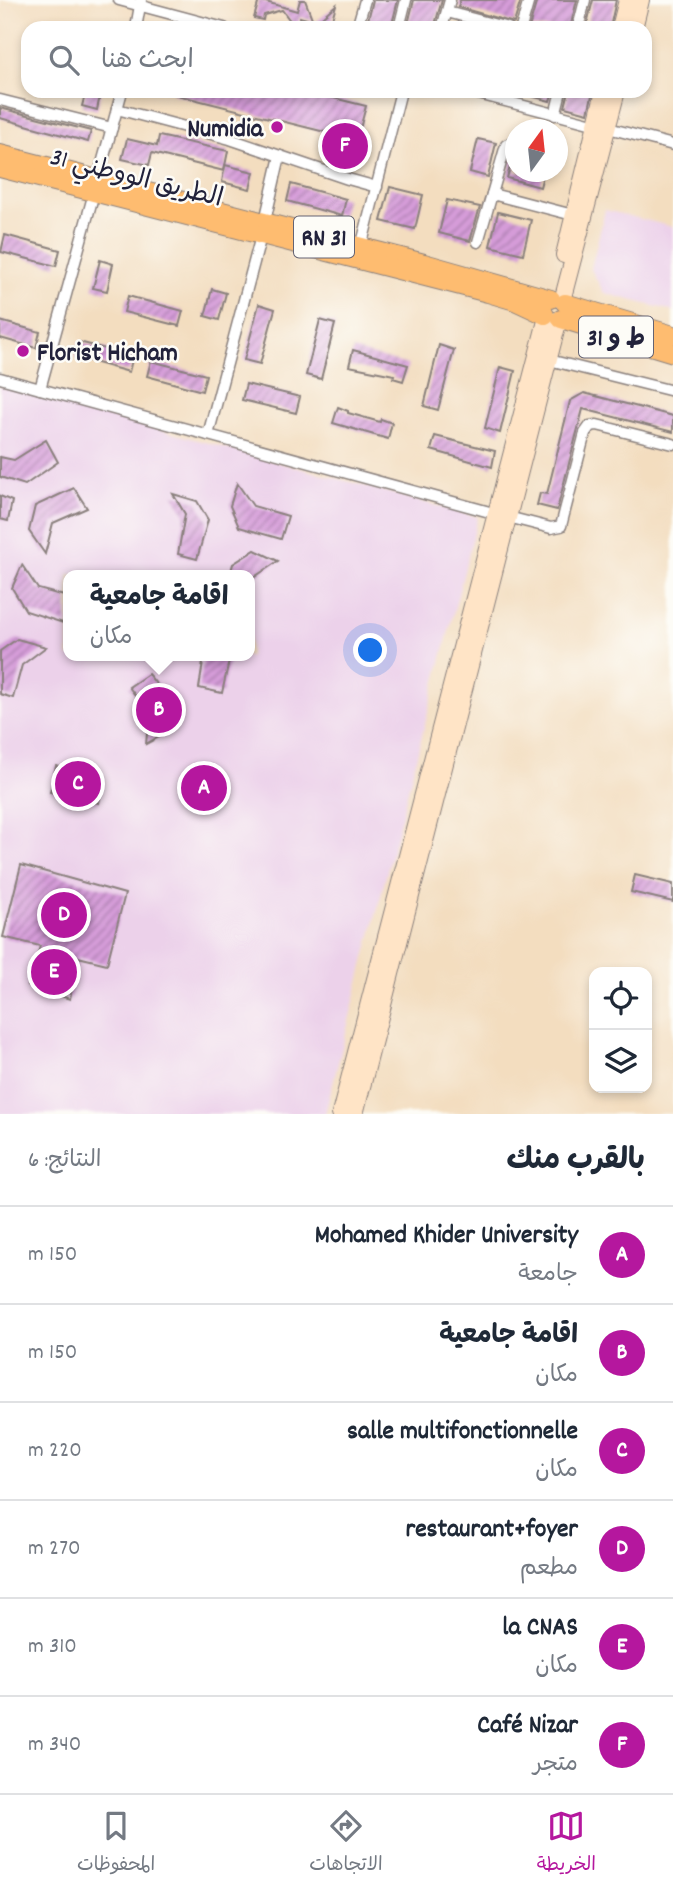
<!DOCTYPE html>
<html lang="ar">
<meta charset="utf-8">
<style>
:root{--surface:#fff;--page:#f2f2f3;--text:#1f2937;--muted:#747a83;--line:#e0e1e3;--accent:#b5179e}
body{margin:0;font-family:Dekko,"Playpen Sans Arabic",sans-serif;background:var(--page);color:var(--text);direction:rtl}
.controls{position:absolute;right:21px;bottom:21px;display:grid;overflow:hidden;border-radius:14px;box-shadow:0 4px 10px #0003}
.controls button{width:63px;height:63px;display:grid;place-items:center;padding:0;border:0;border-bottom:2px solid var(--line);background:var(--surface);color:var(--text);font:35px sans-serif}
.compass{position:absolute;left:505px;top:119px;width:63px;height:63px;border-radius:50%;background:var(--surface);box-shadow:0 4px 10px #0003;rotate:15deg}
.you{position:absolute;left:371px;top:651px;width:24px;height:24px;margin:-18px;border:5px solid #fff;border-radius:50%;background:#1a73e8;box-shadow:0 0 0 10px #1a73e833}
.badge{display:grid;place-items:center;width:46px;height:46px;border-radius:50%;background:var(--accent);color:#fff;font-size:23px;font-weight:700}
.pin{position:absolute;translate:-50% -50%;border:4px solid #fff;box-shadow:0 2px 7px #0006}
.popup{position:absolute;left:63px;top:570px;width:192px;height:91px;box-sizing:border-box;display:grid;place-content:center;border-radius:14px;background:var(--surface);filter:drop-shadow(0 2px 5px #0005);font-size:23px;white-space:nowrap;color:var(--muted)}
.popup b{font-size:26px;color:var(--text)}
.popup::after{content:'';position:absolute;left:50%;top:100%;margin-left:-14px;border:14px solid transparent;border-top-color:var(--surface)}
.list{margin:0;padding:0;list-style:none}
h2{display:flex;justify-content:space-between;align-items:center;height:91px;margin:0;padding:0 28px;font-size:30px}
h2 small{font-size:23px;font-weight:400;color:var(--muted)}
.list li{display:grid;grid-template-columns:46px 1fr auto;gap:21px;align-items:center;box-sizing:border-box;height:98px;padding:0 28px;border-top:2px solid var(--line)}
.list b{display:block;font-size:26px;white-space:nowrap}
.list p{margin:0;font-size:23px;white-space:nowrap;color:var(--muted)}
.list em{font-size:23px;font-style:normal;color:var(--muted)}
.icon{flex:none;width:38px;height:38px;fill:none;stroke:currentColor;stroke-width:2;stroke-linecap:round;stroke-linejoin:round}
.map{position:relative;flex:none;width:673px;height:1114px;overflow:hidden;direction:ltr}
.search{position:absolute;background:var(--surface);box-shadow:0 4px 10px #0003;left:21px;right:21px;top:21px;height:77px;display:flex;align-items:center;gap:18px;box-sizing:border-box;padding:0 24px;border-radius:21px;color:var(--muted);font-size:26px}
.sheet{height:679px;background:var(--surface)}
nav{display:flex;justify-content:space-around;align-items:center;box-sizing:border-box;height:98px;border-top:2px solid var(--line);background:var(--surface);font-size:19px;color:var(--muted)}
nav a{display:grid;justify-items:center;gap:4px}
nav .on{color:var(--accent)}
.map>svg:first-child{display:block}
.built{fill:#ecd1ea;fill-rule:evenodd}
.building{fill:url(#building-hatch)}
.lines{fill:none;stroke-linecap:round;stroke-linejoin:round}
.minor-casing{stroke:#8a807d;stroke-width:13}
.secondary-casing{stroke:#8a807d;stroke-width:18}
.primary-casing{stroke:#8a807d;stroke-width:20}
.minor{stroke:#fff;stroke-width:10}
.secondary{stroke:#ffe4c6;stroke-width:16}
.primary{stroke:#febc70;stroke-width:18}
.poi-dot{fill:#b5179e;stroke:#fdfcf7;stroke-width:2.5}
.labels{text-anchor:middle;stroke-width:5;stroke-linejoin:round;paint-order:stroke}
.shield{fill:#fdfcf7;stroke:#646373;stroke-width:2}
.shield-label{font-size:24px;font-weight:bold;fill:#22223b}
.poi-label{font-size:26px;font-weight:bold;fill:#22223b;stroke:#fdfcf7;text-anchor:end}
.street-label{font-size:26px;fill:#22223b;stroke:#fdfcf7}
</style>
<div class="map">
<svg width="673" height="1114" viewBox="0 0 673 1114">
<defs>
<pattern id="building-hatch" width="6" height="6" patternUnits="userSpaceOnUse" patternTransform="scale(1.75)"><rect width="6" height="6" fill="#d69cd9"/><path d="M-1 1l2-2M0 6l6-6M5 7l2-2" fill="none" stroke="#ad7fb1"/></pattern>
</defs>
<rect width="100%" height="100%" fill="#fdfcf7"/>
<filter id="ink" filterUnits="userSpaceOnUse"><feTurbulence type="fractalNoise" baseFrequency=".0143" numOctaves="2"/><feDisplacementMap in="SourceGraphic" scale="14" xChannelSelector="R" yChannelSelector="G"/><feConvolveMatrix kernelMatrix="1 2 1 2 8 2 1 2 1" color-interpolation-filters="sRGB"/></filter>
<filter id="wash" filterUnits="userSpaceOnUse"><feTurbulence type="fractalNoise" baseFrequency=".00686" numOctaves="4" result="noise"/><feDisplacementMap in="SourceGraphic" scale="28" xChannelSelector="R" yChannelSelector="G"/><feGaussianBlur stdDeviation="1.57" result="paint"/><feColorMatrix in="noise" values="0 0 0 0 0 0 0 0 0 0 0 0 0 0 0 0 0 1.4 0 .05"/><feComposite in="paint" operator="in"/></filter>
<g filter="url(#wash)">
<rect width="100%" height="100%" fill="#f3ddbf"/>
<!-- built -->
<g class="built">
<path d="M605,210L673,227V311L604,293L591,269Z"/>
<path d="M0,386L478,517L325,1114H0ZM68,575H250V656H68Z"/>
</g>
<g id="blocks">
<!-- building -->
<g class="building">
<path d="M259,0L297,11L300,0H305L313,21L300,17L297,28H289L291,22L282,10L264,15L263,20L254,18Z"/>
<path d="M373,0H398L391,28H366Z"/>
<path d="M414,0H442L434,28H407Z"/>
<path d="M460,0H521L514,23L458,7Z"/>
<path d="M537,0H577L570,28H529Z"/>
<path d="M593,0H616L610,28H586Z"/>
<path d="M336,5L332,19L350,24L349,28H324L325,24L316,22Z"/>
<path d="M86,91H101L97,110L82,106Z"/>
<path d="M173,91H305L366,106L357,140L173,94Z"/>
<path d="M523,91H553L550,101L523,94Z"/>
<path d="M569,91H593L588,113L565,107Z"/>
<path d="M0,108L91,131L88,142L0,118Z"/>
<path d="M159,136L228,151L224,171L152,153L149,165L122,159L127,139L157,146Z"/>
<path d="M478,139L496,143L488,177L470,172Z"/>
<path d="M513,156L515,157V172H544L540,187L507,178Z"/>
<path d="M225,165L254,172L250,189L222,182Z"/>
<path d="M291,184L346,199L342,216L287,201Z"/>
<path d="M390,187L423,195L415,229L381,221Z"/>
<path d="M447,200L480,207L470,241L439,233Z"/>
<path d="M498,212L531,220L523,254L490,246Z"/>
<path d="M5,235L60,250L56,266L1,252Z"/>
<path d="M100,260L113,264L107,291L93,288Z"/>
<path d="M212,289L226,293L219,320L205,316Z"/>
<path d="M128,296L183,311L179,326L124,312Z"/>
<path d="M259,304L275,309L260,364L244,360Z"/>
<path d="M320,320L335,324L321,379L306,375Z"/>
<path d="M0,321L40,332L36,348L0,338Z"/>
<path d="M79,342L133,356L129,372L75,357Z"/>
<path d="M439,345L454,350L438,410L424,406Z"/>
<path d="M353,350L408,365L403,381L393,378L394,375L349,366Z"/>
<path d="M151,361L206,375L202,391L147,376Z"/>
<path d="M500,367L515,371L500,433L485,428Z"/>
<path d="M246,384L300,397L296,413L242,400Z"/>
<path d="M584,393L673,416V432L583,409L557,510L537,505L540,493L547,494L570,401Z"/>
<path d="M338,407L348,411V413L380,422L381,419L392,423L388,439L333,423Z"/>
<path d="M435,436L495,451L492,467L431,450Z"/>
<path d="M46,440L58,462L25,485L0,477V457L14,460Z"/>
<path d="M237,483L253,506L288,516L281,539L239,527L230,506Z"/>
<path d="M74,488L87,508L53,523L45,554L29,531L35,506Z"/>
<path d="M173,494L197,501L208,520L197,559L178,554L185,514Z"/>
<path d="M0,496L12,501L8,521L0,519Z"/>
<path d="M255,550L278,561L250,580V575H230L233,564Z"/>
<path d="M22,565L38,589L68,597L66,624L26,611L12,588Z"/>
<path d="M17,639L46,647L22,665L13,698L0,694V651Z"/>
<path d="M204,656H230L222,693L199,688Z"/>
<path d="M148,674L174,706L166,733L146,744L149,714L129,687Z"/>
<path d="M56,766L105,777L99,803L50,792Z"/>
<path d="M21,865L125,894L107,964L78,957L70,999L28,986L40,946L3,937Z"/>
<path d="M635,875L673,884V902L631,892Z"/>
</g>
</g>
</g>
<g filter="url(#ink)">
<use href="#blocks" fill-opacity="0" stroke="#8a807d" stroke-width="2"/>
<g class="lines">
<defs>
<g id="minor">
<path d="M119,0L224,28"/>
<path d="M447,12L508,28"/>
<path d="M136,28L141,0"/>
<path d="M357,28L365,0"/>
<path d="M399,28L406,0"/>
<path d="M442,28L450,0"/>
<path d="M521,28L529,0"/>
<path d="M578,28L585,0"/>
<path d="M467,91L673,145"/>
<path d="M0,100L112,128"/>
<path d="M117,109L230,139L348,179L377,187"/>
<path d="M555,115L561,91"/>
<path d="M492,194L506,145L516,140"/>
<path d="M478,242L492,194L573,215"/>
<path d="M361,247L401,91"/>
<path d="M549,360L673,391"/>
<path d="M0,378L497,514"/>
<path d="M40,389L122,91"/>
<path d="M208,435L265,221L280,156"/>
<path d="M508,517L551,528L561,526L585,433L590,426L597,425L673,444"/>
</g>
<g id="secondary">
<path d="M620,28L627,0"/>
<path d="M634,28L641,0"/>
<path d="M564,255L604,91"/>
<path d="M562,301L617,91"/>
<path d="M340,1114L547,317"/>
<path d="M355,1114L559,319"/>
</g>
<g id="primary">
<path d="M0,154L424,263L551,299"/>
<path d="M0,168L488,293L515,301L545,315"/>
<path d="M565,303L673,335"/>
<path d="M561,319L673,353"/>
</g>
</defs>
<!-- minor casing -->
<use href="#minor" class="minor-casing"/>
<!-- secondary casing -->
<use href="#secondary" class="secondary-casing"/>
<!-- primary casing -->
<use href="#primary" class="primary-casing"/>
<!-- minor -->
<use href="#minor" class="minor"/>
<!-- secondary -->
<use href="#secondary" class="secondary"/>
<!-- primary -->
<use href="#primary" class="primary"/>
</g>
</g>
<!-- markers -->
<g class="poi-dot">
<circle cx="277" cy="127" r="7"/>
<circle cx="23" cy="351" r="7"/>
</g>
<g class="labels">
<!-- shield labels -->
<g class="shield">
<rect x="294" y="216.5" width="60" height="41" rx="5"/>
<rect x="579" y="316.5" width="74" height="41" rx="5"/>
</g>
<g class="shield-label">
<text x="324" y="245">RN 31</text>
<text x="616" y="345">ط و 31</text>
</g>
<!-- poi labels -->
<g class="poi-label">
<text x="263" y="136">Numidia</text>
<text x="37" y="360" text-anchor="start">Florist Hicham</text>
</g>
<!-- street labels -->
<g class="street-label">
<text transform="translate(137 176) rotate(14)" y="9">الطريق الووطني 31</text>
</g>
</g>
</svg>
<div class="controls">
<button><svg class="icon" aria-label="locate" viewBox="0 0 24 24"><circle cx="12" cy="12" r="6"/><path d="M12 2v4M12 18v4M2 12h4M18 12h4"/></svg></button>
<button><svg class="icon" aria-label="layers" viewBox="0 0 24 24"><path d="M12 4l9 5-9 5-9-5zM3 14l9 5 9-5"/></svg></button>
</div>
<svg class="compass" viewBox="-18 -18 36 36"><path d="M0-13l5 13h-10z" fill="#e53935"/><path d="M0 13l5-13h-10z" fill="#747a83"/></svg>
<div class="you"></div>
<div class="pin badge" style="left:204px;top:788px">A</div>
<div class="pin badge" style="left:159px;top:710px">B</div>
<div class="popup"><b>اقامة جامعية</b>مكان</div>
<div class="pin badge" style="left:78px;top:784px">C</div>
<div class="pin badge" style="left:64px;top:915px">D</div>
<div class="pin badge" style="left:54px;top:972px">E</div>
<div class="pin badge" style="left:345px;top:146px">F</div>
<div class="search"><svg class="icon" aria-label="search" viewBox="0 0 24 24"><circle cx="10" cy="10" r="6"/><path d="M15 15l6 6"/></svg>ابحث هنا</div>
</div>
<section class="sheet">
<h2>بالقرب منك<small>النتائج: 6</small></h2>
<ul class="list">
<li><span class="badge">A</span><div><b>Mohamed Khider University</b><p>جامعة</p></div><em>150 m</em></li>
<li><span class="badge">B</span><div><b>اقامة جامعية</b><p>مكان</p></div><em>150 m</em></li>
<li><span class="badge">C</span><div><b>salle multifonctionnelle</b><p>مكان</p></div><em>220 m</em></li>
<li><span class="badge">D</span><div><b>restaurant+foyer</b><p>مطعم</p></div><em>270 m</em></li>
<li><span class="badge">E</span><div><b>la CNAS</b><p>مكان</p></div><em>310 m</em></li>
<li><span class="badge">F</span><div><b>Café Nizar</b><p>متجر</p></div><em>340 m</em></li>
</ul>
</section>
<nav>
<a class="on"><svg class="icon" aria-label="map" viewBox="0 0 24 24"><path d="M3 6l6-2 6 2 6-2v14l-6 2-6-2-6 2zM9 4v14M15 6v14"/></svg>الخريطة</a>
<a><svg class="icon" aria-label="directions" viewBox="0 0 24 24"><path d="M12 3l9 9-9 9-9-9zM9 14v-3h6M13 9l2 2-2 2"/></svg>الاتجاهات</a>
<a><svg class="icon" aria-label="saved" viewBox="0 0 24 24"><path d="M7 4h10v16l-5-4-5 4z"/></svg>المحفوظات</a>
</nav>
